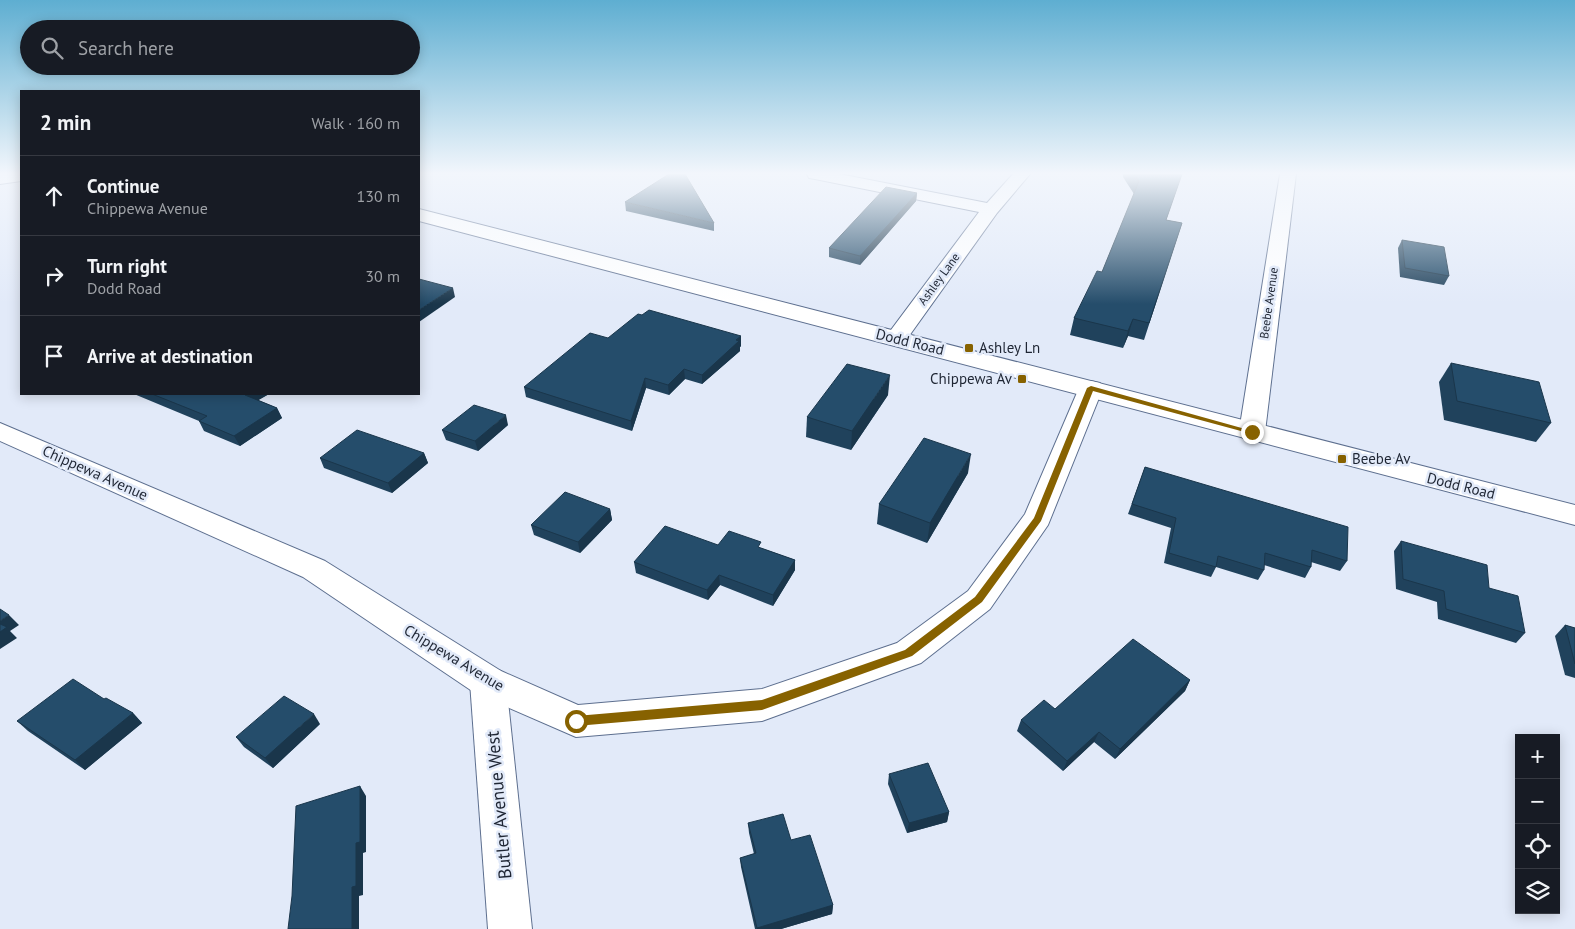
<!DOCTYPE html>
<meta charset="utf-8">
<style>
:root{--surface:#171b24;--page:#242831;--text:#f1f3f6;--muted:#9ea1a6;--line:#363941}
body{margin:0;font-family:"PT Sans",sans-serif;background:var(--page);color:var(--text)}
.controls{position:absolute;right:15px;bottom:15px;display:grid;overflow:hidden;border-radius:0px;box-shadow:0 2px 12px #0003}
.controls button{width:45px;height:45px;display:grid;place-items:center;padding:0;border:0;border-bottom:1px solid var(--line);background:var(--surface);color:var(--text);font:25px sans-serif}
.stop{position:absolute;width:15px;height:15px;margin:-11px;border:4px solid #876200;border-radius:50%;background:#fff}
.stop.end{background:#876200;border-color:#fff;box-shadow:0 1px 5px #0008}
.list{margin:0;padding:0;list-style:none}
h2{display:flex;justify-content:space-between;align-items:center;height:65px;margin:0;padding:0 20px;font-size:21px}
h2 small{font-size:16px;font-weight:400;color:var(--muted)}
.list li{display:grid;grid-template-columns:32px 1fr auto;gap:15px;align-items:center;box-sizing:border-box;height:80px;padding:0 20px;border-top:1px solid var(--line)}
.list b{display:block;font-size:19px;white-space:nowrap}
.list p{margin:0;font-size:16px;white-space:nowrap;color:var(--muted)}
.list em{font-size:16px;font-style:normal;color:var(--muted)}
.icon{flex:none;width:28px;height:28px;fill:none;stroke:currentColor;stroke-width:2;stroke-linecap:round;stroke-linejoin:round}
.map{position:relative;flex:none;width:1575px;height:929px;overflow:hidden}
.search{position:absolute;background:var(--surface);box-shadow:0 2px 12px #0003;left:20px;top:20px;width:400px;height:55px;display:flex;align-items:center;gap:12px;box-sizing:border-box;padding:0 18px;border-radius:28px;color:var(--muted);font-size:19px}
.panel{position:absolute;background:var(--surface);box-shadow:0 2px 12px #0003;left:20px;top:90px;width:400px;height:305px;border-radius:0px}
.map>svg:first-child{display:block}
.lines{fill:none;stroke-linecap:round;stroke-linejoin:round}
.minor-casing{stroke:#5d6f8f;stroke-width:2}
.tertiary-casing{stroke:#5d6f8f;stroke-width:2}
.secondary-casing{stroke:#5d6f8f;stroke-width:2}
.minor{fill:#fff;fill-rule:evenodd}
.tertiary{fill:#fff;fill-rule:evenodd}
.secondary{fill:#fff;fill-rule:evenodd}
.wall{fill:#20425c}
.shaded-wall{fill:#1a364b}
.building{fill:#254d6b;stroke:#1a364b}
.route{fill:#876200}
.poi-dot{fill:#876200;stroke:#e2eaf9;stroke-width:2}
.labels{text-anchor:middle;stroke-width:5;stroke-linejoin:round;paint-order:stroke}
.far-street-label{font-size:12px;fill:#1f2634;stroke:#e2eaf9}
.street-label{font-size:15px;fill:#1f2634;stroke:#e2eaf9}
.poi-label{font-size:15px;fill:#1f2634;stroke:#e2eaf9;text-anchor:start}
.near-street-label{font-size:18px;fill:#1f2634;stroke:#e2eaf9}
</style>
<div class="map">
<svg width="1575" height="929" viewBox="0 0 1575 929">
<rect width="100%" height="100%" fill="#e2eaf9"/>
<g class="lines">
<defs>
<g id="minor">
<path d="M0,174H21V181L0,184Z"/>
<path d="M807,174H839L987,203L1013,174H1030L997,213L904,343L896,345L888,343L885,338L979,212L815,179L809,178Z"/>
<path d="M1280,174H1296L1265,432L1261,438L1252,440L1243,438L1239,432Z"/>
<path d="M488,667L501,671L506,682L532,929H488L470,682L475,671Z"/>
</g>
<path id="tertiary" d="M1091,381L1100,383L1103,388L1048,525L990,609L921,663L762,721L576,737L475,693L303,577L0,441V423L325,561L501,671L578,705L762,689L897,643L968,591L1025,514L1079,388L1082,383Z"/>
<path id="secondary" d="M419,209L1575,505V525L419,221Z"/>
</defs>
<!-- minor casing -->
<use href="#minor" class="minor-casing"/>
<!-- tertiary casing -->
<use href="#tertiary" class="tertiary-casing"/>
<!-- secondary casing -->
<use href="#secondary" class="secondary-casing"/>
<!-- minor -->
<use href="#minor" class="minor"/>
<!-- tertiary -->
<use href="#tertiary" class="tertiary"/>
<!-- secondary -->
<use href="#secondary" class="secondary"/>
</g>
<!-- wall -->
<g class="wall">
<path d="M1123,174H1182L1166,220L1182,223L1144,340L1128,336L1123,348L1070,335L1074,318L1102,272L1134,194L1123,177Z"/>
<path d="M917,193L916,201L860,265L829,257V248Z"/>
<path d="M625,202L714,223V231L626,211Z"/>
<path d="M1402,240L1449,276L1444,285L1400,277L1398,248Z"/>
<path d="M741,336V346L740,347V351L702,384L685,379L669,395L646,388L632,431L526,397L524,387L608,338Z"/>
<path d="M1451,363L1551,423L1536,442L1444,420L1439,382Z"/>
<path d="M134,394H269L258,400L277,408L282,418L240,446L204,431L199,421Z"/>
<path d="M888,395L851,450L806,437L807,417Z"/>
<path d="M508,425L478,451L446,440L442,430Z"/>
<path d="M424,453L428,463L392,493L324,468L320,458Z"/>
<path d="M1145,467L1347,561L1340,571L1311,562V567L1305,578L1264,565V570L1258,580L1216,567L1211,577L1164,563L1171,528L1128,514Z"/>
<path d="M968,473L927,543L877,524L879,504Z"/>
<path d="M610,509L612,520L580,553L534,535L531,525Z"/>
<path d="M1401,541L1489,588L1525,633L1516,643L1438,619L1437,602L1396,589L1394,551Z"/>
<path d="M718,545L761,548L795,560V570L773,606L720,585L708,600L636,573L634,562Z"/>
<path d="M1565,625L1575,628V678L1565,675L1555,636Z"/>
<path d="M1190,680L1185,691L1115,759L1094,742L1063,771L1017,731L1021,720L1055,709Z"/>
<path d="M104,699L133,713L142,723L85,770L28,731L17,721Z"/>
<path d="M320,724L273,768L244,747L236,737Z"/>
<path d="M889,774L949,812L947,822L907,833L888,784Z"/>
<path d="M748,823L791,840L833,905L832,914L781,929H755L741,867L740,858L754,854L749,833Z"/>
</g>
<!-- shaded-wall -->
<g class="shaded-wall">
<path d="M917,193L916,201L860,265V256Z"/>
<path d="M453,288L455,297L419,322V310Z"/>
<path d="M1133,319L1128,336L1123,348L1128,331Z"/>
<path d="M741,336V346L740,347V351L702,384V375Z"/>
<path d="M684,369L685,379L669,395L668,385Z"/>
<path d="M890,375L888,395L851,450L852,431Z"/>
<path d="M645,378L646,388L632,431L631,421Z"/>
<path d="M248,394H269L250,405L245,395Z"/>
<path d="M277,408L282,418L240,446L234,436Z"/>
<path d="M506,415L508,425L478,451L475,441Z"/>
<path d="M424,453L428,463L392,493L388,483Z"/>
<path d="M971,454L968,473L927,543L930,523Z"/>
<path d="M610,509L612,520L580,553L578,542Z"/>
<path d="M795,560V570L773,606V595Z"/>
<path d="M719,575L720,585L708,600L707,590Z"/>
<path d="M9,615L19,625L10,631L17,638L0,649V621Z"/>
<path d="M1190,680L1185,691L1115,759L1120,749Z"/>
<path d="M133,713L142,723L85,770L75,760Z"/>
<path d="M314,714L320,724L273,768L265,758Z"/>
<path d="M1099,732L1094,742L1063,771L1067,761Z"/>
<path d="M360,786L366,796V852L363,853V895L359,896V929H352V887Z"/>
<path d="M949,812L947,822L907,833L909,823Z"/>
<path d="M833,905L832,914L781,929H757V928Z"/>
</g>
<!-- building -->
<g class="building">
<path d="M669,174H685L714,223L625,202Z"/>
<path d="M1134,174H1182L1166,220L1182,223L1149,323L1133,319L1128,331L1074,318L1097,271L1102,272L1139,181Z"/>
<path d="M886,187L917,193L860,256L829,248Z"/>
<path d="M1402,240L1444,247L1449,276L1405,268Z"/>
<path d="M419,279L453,288L419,310Z"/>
<path d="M649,310L741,336L736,340L739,341L702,375L684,369L668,385L645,378L631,421L524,387L590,333L608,338L638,314L642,315Z"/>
<path d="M1451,363L1539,382L1551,423L1457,401Z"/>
<path d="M847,364L890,375L852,431L807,417Z"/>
<path d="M152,394H248L245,395L277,408L234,436L199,421L207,416Z"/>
<path d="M474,405L506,415L475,441L442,430Z"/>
<path d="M357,430L424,453L388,483L320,458Z"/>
<path d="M924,438L971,454L930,523L879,504Z"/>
<path d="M1145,467L1348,527L1347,561L1312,550L1311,567L1265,553L1264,570L1218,556L1216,567L1169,553L1176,518L1132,504Z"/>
<path d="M565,492L610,509L578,542L531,525Z"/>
<path d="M665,526L718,545L729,531L761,542L758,547L795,560L773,595L719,575L707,590L634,562Z"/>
<path d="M1401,541L1487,565L1489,588L1518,596L1525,633L1446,609L1444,591L1403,579Z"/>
<path d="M0,609L9,615L0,621Z"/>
<path d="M0,624L7,627L0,632Z"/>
<path d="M1565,625L1575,628V664Z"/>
<path d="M1133,639L1190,680L1120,749L1099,732L1067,761L1021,720L1044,700L1055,709Z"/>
<path d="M73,679L104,699L106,698L133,713L75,760L17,721Z"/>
<path d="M284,696L314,714L265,758L236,737Z"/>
<path d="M928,763L949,812L909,823L889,774Z"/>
<path d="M360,786V842L356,843V886L352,887V929H288L292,896L296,806Z"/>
<path d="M783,814L791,840L810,835L833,905L757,928L740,858L756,853L748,823Z"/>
</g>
<!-- sky -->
<linearGradient id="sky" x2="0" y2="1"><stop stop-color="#5eaed1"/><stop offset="0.57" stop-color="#f2f6fc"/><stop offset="1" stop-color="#f2f6fc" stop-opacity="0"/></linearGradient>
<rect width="1575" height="304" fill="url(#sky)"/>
<!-- route -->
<path class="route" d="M1091,386L1256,432L1252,434L1093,391L1041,521L982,602L912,656L762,710L576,726L572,724L570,721L576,716L762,700L905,650L975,597L1034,518L1087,388Z"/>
<!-- markers -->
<g class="poi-dot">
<rect x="964" y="343" width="10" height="10" rx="2.5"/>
<rect x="1017" y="374" width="10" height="10" rx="2.5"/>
<rect x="1337" y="454" width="10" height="10" rx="2.5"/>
</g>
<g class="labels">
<!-- far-street labels -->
<g class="far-street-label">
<text transform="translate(939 279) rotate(-54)" y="4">Ashley Lane</text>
<text transform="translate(1269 303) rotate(-82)" y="4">Beebe Avenue</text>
</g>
<!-- street labels -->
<g class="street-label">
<text transform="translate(910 342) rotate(14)" y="5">Dodd Road</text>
<text transform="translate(95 473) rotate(24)" y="5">Chippewa Avenue</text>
<text transform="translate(1461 486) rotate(14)" y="5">Dodd Road</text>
<text transform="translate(454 658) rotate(31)" y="5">Chippewa Avenue</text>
</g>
<!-- poi labels -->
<g class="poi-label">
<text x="979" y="353">Ashley Ln</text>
<text x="1012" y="384" text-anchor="end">Chippewa Av</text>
<text x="1352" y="464">Beebe Av</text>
</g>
<!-- near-street labels -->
<g class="near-street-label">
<text transform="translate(499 805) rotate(-95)" y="6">Butler Avenue West</text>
</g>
</g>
</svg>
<div class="controls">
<button>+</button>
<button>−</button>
<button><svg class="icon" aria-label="locate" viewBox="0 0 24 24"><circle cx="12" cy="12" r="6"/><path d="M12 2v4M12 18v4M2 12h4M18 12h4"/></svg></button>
<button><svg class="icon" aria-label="layers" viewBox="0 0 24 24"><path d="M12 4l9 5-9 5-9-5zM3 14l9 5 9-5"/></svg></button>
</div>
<div class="stop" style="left:576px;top:721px"></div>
<div class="stop end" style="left:1252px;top:432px"></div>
<div class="search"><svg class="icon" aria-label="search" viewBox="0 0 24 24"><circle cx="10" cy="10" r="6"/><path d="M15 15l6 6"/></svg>Search here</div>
<section class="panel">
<h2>2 min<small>Walk · 160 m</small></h2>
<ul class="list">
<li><svg class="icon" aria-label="ahead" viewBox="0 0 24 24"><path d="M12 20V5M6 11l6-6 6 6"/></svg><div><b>Continue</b><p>Chippewa Avenue</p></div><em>130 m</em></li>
<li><svg class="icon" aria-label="right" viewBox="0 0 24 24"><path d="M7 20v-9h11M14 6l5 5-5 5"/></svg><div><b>Turn right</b><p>Dodd Road</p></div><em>30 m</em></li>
<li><svg class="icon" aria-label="arrive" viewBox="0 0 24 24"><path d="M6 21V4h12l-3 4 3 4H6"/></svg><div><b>Arrive at destination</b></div></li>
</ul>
</section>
</div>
